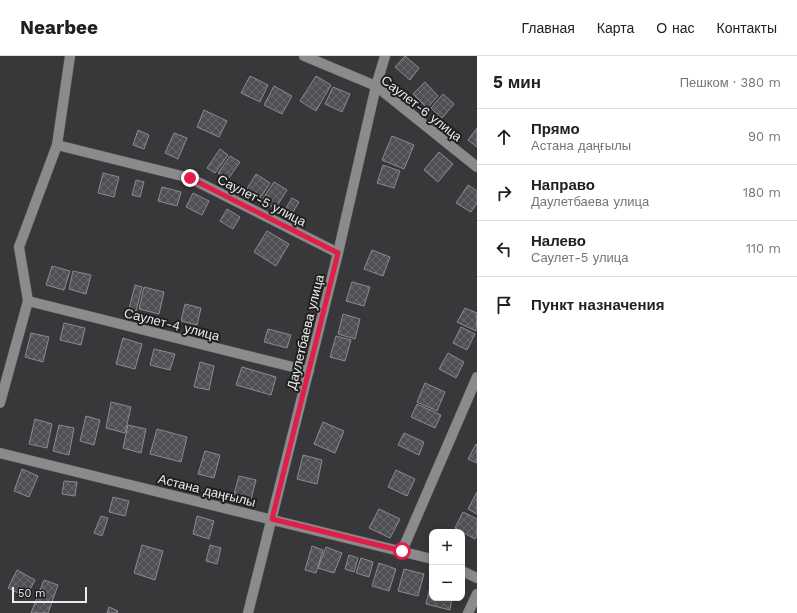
<!DOCTYPE html>
<html lang="ru">
<meta charset="utf-8">
<style>
:root{--surface:#fff;--page:#f2f2f2;--text:#202124;--muted:#757577;--line:#e0e0e0}
body{margin:0;font-family:"Work Sans",sans-serif;background:var(--page);color:var(--text)}
.controls{position:absolute;right:12px;bottom:12px;display:grid;overflow:hidden;border-radius:8px;box-shadow:0 2px 10px #0003}
.controls button{width:36px;height:36px;display:grid;place-items:center;padding:0;border:0;border-bottom:1px solid var(--line);background:var(--surface);color:var(--text);font:20px sans-serif}
.scale{position:absolute;left:12px;bottom:10px;width:75px;box-sizing:border-box;padding-left:4px;border:2px solid #ececee;border-top:0;font-size:11px;line-height:14px;white-space:nowrap;color:#ececee;-webkit-text-stroke:3px #1f1f20;paint-order:stroke}
.stop{position:absolute;width:12px;height:12px;margin:-9px;border:3px solid #e11d48;border-radius:50%;background:#fff}
.stop.end{background:#e11d48;border-color:#fff;box-shadow:0 1px 4px #0008}
.list{margin:0;padding:0;list-style:none}
h2{display:flex;justify-content:space-between;align-items:center;height:52px;margin:0;padding:0 16px;font-size:17px}
h2 small{font-size:13px;font-weight:400;color:var(--muted)}
.list li{display:grid;grid-template-columns:26px 1fr auto;gap:12px;align-items:center;box-sizing:border-box;height:56px;padding:0 16px;border-top:1px solid var(--line)}
.list b{display:block;font-size:15px;white-space:nowrap}
.list p{margin:0;font-size:13px;white-space:nowrap;color:var(--muted)}
.list em{font-size:13px;font-style:normal;color:var(--muted)}
.icon{flex:none;width:22px;height:22px;fill:none;stroke:currentColor;stroke-width:2;stroke-linecap:round;stroke-linejoin:round}
.map{position:relative;flex:none;width:477px;height:557px;overflow:hidden}
header{display:flex;align-items:center;gap:24px;box-sizing:border-box;height:56px;padding:0 20px;background:var(--surface);border-bottom:1px solid var(--line)}
header strong{font-size:19px}
nav{display:flex;gap:22px;margin-inline-start:auto;font-size:14px}
main{display:flex}
aside{flex:1;background:var(--surface)}
.map>svg:first-child{display:block}
.building{fill:url(#building-cross-hatch);stroke:#8b8c8f}
.lines{fill:none;stroke-linecap:round;stroke-linejoin:round}
.minor-casing{stroke:#545456;stroke-width:11}
.minor{stroke:#8b8b8e;stroke-width:10}
.route{stroke:#e11d48;stroke-width:5}
.labels{text-anchor:middle;stroke-width:4;stroke-linejoin:round;paint-order:stroke}
.street-label{font-size:13px;fill:#ececee;stroke:#1f1f20}
</style>
<header>
<strong>Nearbee</strong>
<nav><a>Главная</a><a>Карта</a><a>О нас</a><a>Контакты</a></nav>
</header>
<main>
<div class="map">
<svg width="477" height="557" viewBox="0 0 477 557">
<defs>
<pattern id="building-cross-hatch" width="8" height="8" patternUnits="userSpaceOnUse"><rect width="8" height="8" fill="#4f5053"/><path d="M0 0l8 8M0 8l8-8" fill="none" stroke="#68696c"/></pattern>
</defs>
<rect width="100%" height="100%" fill="#38373a"/>
<!-- building -->
<g class="building">
<path d="M405,0L419,12L410,24L395,11Z"/>
<path d="M250,20L268,29L260,46L241,37Z"/>
<path d="M316,20L331,29L316,55L300,45Z"/>
<path d="M425,26L438,40L427,52L413,38Z"/>
<path d="M274,30L292,40L282,58L264,49Z"/>
<path d="M333,31L350,38L342,56L325,48Z"/>
<path d="M443,38L454,48L442,62L431,52Z"/>
<path d="M204,54L227,65L219,81L197,71Z"/>
<path d="M477,72V91L468,84Z"/>
<path d="M138,74L149,79L144,93L133,89Z"/>
<path d="M174,77L187,82L178,103L165,97Z"/>
<path d="M392,80L414,89L404,113L382,104Z"/>
<path d="M220,93L228,99L215,117L207,112Z"/>
<path d="M439,96L453,108L438,126L424,114Z"/>
<path d="M230,100L240,106L228,123L218,117Z"/>
<path d="M383,109L400,115L394,132L377,127Z"/>
<path d="M103,117L119,121L114,141L98,137Z"/>
<path d="M256,118L270,127L259,144L245,136Z"/>
<path d="M136,124L144,126L140,141L132,139Z"/>
<path d="M274,126L287,134L275,153L262,144Z"/>
<path d="M468,129L477,135V147L471,156L456,147Z"/>
<path d="M162,131L181,136L177,150L158,145Z"/>
<path d="M193,137L209,145L202,159L186,151Z"/>
<path d="M292,142L299,146L290,161L283,157Z"/>
<path d="M227,153L240,161L233,173L220,165Z"/>
<path d="M267,175L289,188L276,210L254,196Z"/>
<path d="M372,194L390,201L383,220L364,213Z"/>
<path d="M52,210L70,215L64,234L46,229Z"/>
<path d="M73,215L91,219L86,238L69,233Z"/>
<path d="M352,226L370,231L364,250L346,245Z"/>
<path d="M135,229L142,231L136,255L129,253Z"/>
<path d="M144,231L164,236L159,258L139,253Z"/>
<path d="M185,248L201,252L197,269L181,265Z"/>
<path d="M465,252L477,257L476,275L457,266Z"/>
<path d="M343,258L360,263L355,283L338,278Z"/>
<path d="M64,267L85,272L81,289L60,284Z"/>
<path d="M461,271L475,278L467,294L453,287Z"/>
<path d="M268,273L291,279L287,292L264,286Z"/>
<path d="M31,277L49,281L43,306L25,301Z"/>
<path d="M336,280L351,284L345,305L330,301Z"/>
<path d="M123,282L142,288L135,313L116,308Z"/>
<path d="M154,293L175,298L170,314L150,309Z"/>
<path d="M448,297L464,306L456,322L439,313Z"/>
<path d="M200,306L214,310L209,334L194,331Z"/>
<path d="M242,311L276,321L271,339L236,329Z"/>
<path d="M425,327L445,336L437,355L417,346Z"/>
<path d="M111,346L131,351L125,377L106,372Z"/>
<path d="M417,348L441,359L435,372L411,361Z"/>
<path d="M86,360L100,364L94,389L80,385Z"/>
<path d="M35,363L52,368L47,392L29,388Z"/>
<path d="M323,366L344,375L335,397L314,388Z"/>
<path d="M59,369L74,372L69,399L53,395Z"/>
<path d="M128,369L146,373L141,397L123,392Z"/>
<path d="M157,373L187,381L181,406L150,398Z"/>
<path d="M404,377L424,386L419,399L398,389Z"/>
<path d="M476,388L477,389V407L468,403Z"/>
<path d="M205,395L220,399L214,422L198,418Z"/>
<path d="M303,399L322,404L317,428L297,423Z"/>
<path d="M22,413L38,420L29,441L14,435Z"/>
<path d="M396,414L415,423L407,440L388,431Z"/>
<path d="M239,420L256,424L251,443L234,438Z"/>
<path d="M64,425L77,426L75,440L62,438Z"/>
<path d="M477,436V458L468,453Z"/>
<path d="M113,441L129,445L125,460L109,456Z"/>
<path d="M379,453L400,463L390,482L369,472Z"/>
<path d="M463,456L477,463V479L475,483L455,472Z"/>
<path d="M101,460L108,462L102,480L94,477Z"/>
<path d="M197,460L214,465L209,483L193,478Z"/>
<path d="M142,489L163,495L155,524L134,517Z"/>
<path d="M210,489L221,492L217,508L206,505Z"/>
<path d="M312,490L323,494L316,517L305,514Z"/>
<path d="M326,491L342,497L334,517L318,512Z"/>
<path d="M349,499L358,502L354,516L345,513Z"/>
<path d="M361,502L373,506L369,521L356,517Z"/>
<path d="M379,507L396,513L389,535L372,530Z"/>
<path d="M404,513L424,518L418,540L398,535Z"/>
<path d="M17,514L35,524L26,541L8,532Z"/>
<path d="M432,523V542H452L450,554L426,548Z"/>
<path d="M44,524L58,529L48,557H31Z"/>
<path d="M109,551L118,555L117,557H107Z"/>
</g>
<g class="lines">
<defs>
<g id="minor">
<path d="M304,0L376,30L477,111"/>
<path d="M57,89L190,122L338,197"/>
<path d="M28,245L309,315"/>
<path d="M0,347L28,245L19,191L57,89L70,0"/>
<path d="M0,397L432,503"/>
<path d="M402,495L477,321"/>
<path d="M462,515L477,522"/>
<path d="M248,557L338,197L376,30L385,0"/>
<path d="M468,557L477,538"/>
</g>
</defs>
<!-- minor casing -->
<use href="#minor" class="minor-casing"/>
<!-- minor -->
<use href="#minor" class="minor"/>
</g>
<g class="lines">
<!-- route -->
<path class="route" d="M190,122L338,197L272,463L402,495"/>
</g>
<g class="labels">
<!-- street labels -->
<g class="street-label">
<text transform="translate(422 52) rotate(38)" y="5">Саулет-6 улица</text>
<text transform="translate(262 144) rotate(27)" y="5">Саулет-5 улица</text>
<text transform="translate(172 268) rotate(14)" y="5">Саулет-4 улица</text>
<text transform="translate(305 276) rotate(-76)" y="5">Даулетбаева улица</text>
<text transform="translate(207 434) rotate(14)" y="5">Астана даңғылы</text>
</g>
</g>
</svg>
<div class="controls">
<button>+</button>
<button>−</button>
</div>
<div class="scale">50 m</div>
<div class="stop" style="left:402px;top:495px"></div>
<div class="stop end" style="left:190px;top:122px"></div>
</div>
<aside>
<h2>5 мин<small>Пешком · 380 m</small></h2>
<ul class="list">
<li><svg class="icon" aria-label="ahead" viewBox="0 0 24 24"><path d="M12 20V5M6 11l6-6 6 6"/></svg><div><b>Прямо</b><p>Астана даңғылы</p></div><em>90 m</em></li>
<li><svg class="icon" aria-label="right" viewBox="0 0 24 24"><path d="M7 20v-9h11M14 6l5 5-5 5"/></svg><div><b>Направо</b><p>Даулетбаева улица</p></div><em>180 m</em></li>
<li><svg class="icon" aria-label="left" viewBox="0 0 24 24"><path d="M17 20v-9H6M10 6l-5 5 5 5"/></svg><div><b>Налево</b><p>Саулет-5 улица</p></div><em>110 m</em></li>
<li><svg class="icon" aria-label="arrive" viewBox="0 0 24 24"><path d="M6 21V4h12l-3 4 3 4H6"/></svg><div><b>Пункт назначения</b></div></li>
</ul>
</aside>
</main>
